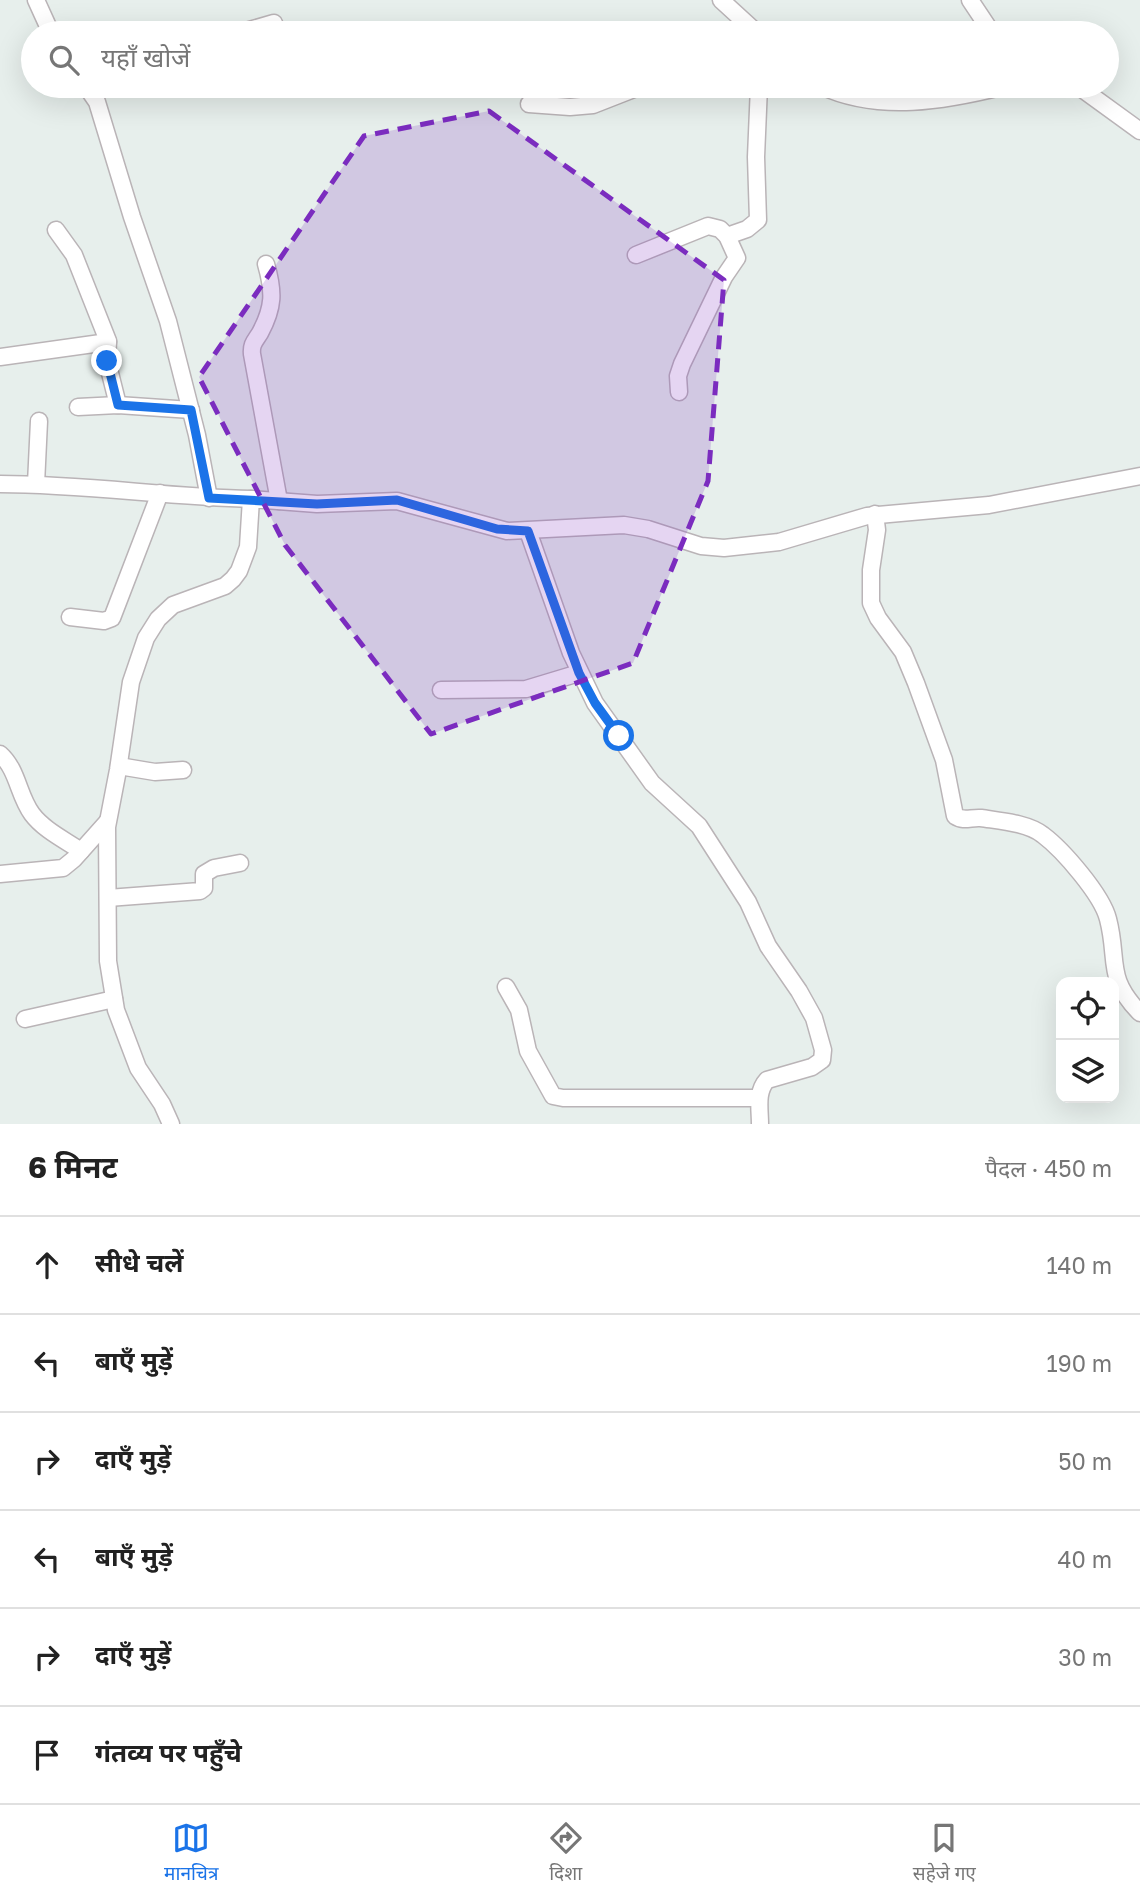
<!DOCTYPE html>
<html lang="hi">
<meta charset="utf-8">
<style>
:root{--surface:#fff;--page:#f6f6f6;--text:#222;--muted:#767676;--line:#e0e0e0;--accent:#1a73e8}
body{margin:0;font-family:"Golos Text","Noto Sans Devanagari",sans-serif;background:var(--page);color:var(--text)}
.controls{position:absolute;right:21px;bottom:21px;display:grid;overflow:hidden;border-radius:14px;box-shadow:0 7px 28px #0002}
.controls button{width:63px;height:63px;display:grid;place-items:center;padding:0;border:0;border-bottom:2px solid var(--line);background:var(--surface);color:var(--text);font:35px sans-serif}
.stop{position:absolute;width:21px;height:21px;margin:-16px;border:5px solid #1a73e8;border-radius:50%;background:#fff}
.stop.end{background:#1a73e8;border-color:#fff;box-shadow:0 2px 7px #0008}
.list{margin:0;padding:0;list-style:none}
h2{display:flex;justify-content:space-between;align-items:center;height:91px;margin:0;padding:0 28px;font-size:30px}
h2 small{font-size:23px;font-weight:400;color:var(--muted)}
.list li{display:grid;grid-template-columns:46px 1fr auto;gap:21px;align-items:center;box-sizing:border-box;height:98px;padding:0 28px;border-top:2px solid var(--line)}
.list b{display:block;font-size:26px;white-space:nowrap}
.list em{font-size:23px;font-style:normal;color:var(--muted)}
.icon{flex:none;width:38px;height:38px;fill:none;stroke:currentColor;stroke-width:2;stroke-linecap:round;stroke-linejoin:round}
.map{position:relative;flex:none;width:1140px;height:1124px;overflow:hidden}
.search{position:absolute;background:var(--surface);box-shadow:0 7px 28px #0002;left:21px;right:21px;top:21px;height:77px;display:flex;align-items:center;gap:18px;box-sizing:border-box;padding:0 24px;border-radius:38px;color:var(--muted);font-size:26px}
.sheet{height:679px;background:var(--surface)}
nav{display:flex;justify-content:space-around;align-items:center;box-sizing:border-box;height:98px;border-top:2px solid var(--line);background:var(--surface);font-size:19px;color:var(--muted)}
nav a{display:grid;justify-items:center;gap:4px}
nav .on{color:var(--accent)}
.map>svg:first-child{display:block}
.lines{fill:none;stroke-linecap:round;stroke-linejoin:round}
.minor-casing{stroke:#bab4b7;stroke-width:19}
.minor{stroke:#fff;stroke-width:16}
.route{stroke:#1a73e8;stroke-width:9}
.marked{fill:#7b2cbf;fill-opacity:0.2;stroke:#7b2cbf;stroke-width:5;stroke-dasharray:14 9;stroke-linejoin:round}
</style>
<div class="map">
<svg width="1140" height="1124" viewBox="0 0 1140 1124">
<rect width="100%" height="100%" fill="#e7efec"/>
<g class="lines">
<defs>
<g id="minor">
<path d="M36,0L51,33"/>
<path d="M721,0L757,33"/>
<path d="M970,0L992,33"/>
<path d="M239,33L274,23"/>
<path d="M86,86L97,102L132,217L168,321L197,435L209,498"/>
<path d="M821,86C879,113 945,101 1005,86"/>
<path d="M1078,86L1140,131"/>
<path d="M529,104L570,107L593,105L639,87L750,86"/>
<path d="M56,230L74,255L108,341L107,361L118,405"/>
<path d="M727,236L747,229L758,220L756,157L759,86"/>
<path d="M636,255L708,226L720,229L727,236L737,258L724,277L682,364L678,376L679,392"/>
<path d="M266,264C274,292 274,307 260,333C255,341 251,344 252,354L279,501"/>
<path d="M0,357L108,342"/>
<path d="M78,407L118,405L191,410"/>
<path d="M0,484C84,484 167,497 251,499"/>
<path d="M36,484L39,421"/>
<path d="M875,514L877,530L871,570V603L878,618L903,652L916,683L944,760L955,816C964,822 971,817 981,818C1000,821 1028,823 1043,835C1063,850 1102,895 1108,919C1119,961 1105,977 1140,1013"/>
<path d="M528,531L571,653L595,703L652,783L699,826L748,902L768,946L799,991L814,1018L823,1050L822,1060L812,1067L767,1080C756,1092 760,1109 760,1124"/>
<path d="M70,617L104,621L112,618L160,493"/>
<path d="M441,690L526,689L579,673"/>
<path d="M0,754C18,770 18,795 32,814C44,830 65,840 81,851"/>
<path d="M119,766L155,772L183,770"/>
<path d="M0,874L63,868L74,859L107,822"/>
<path d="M108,898L200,891L204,888V874L214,868L240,863"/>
<path d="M506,987L519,1010L528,1051L553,1096L563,1098H759"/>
<path d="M25,1019L114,999"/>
<path d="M171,1124L162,1104L138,1068L116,1010L108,961L107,827L118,770L131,682L146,638L158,619L173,605L225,586L233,579L239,571L248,547L251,499L317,504L397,501L507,531L624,525L648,529L701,546L724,548L779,542L867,516L989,505L1140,476"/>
</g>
</defs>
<!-- minor casing -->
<use href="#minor" class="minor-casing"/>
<!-- minor -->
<use href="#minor" class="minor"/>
</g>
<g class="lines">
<!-- route -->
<path class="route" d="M107,361L118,405L191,410L209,498L317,504L397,500L497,529L528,531L579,673L595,703L619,736"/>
</g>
<!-- marked area -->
<path class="marked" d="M489,111L724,280L708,481L633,663L431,734L285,545L199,377L364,136Z"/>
</svg>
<div class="controls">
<button><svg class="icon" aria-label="locate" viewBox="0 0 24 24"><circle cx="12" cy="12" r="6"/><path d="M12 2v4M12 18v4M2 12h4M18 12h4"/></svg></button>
<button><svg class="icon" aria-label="layers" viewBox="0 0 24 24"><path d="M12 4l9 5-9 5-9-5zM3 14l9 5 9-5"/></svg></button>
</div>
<div class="stop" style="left:619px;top:736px"></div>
<div class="stop end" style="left:107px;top:361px"></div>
<div class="search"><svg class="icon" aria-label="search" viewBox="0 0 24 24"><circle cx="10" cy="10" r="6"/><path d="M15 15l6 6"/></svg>यहाँ खोजें</div>
</div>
<section class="sheet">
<h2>6 मिनट<small>पैदल · 450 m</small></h2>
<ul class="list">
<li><svg class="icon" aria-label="ahead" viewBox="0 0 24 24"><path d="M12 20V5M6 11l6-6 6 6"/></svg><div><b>सीधे चलें</b></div><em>140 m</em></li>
<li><svg class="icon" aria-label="left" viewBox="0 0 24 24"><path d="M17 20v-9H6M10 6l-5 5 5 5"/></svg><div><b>बाएँ मुड़ें</b></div><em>190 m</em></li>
<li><svg class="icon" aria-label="right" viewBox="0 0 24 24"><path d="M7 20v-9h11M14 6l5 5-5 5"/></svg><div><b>दाएँ मुड़ें</b></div><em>50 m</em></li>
<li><svg class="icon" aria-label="left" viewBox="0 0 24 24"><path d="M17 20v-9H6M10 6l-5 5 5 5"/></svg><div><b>बाएँ मुड़ें</b></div><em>40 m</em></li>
<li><svg class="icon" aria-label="right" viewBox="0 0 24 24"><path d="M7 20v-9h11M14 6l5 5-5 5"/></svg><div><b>दाएँ मुड़ें</b></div><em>30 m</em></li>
<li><svg class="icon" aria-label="arrive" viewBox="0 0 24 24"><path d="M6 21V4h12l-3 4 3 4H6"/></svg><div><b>गंतव्य पर पहुँचे</b></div></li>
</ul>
</section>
<nav>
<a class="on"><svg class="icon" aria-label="map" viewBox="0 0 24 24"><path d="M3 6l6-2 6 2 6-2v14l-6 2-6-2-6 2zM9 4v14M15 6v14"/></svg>मानचित्र</a>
<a><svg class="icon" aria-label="directions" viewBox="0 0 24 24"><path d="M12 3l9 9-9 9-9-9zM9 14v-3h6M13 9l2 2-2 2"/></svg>दिशा</a>
<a><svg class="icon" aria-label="saved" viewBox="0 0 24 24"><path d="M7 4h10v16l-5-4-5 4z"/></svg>सहेजे गए</a>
</nav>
